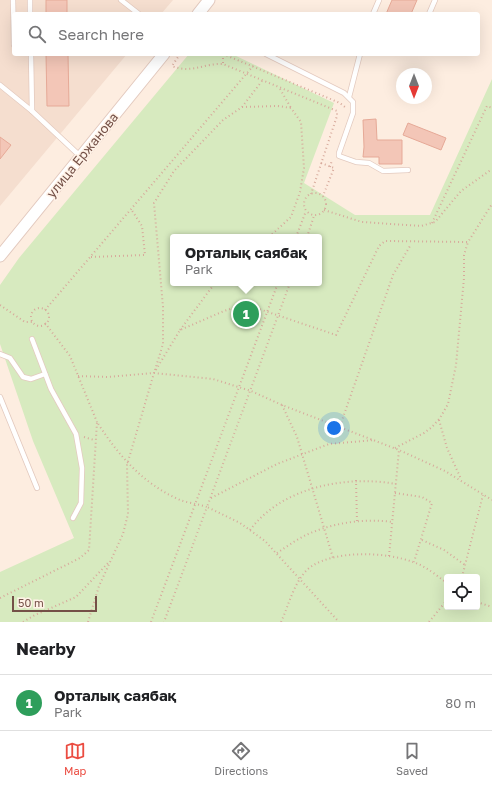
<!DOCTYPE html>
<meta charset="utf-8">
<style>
:root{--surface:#fff;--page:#f2f2f2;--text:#202124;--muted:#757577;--line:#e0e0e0;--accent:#eb4c41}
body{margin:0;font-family:"Golos Text",sans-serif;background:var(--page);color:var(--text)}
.controls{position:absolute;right:12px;bottom:12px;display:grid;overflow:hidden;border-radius:4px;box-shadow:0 4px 16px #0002}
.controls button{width:36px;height:36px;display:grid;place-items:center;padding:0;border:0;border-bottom:1px solid var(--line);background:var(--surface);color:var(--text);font:20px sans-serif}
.compass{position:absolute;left:396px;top:68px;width:36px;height:36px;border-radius:50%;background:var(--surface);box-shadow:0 4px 16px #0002;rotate:180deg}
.scale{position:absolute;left:12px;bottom:10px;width:85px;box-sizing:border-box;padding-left:4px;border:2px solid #745047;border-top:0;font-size:11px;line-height:14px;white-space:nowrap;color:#745047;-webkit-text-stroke:3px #fff2e7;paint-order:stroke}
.you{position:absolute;left:334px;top:428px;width:14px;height:14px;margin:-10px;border:3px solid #fff;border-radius:50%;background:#1a73e8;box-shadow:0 0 0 6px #1a73e833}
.badge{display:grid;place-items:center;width:26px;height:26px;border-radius:50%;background:var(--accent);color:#fff;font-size:13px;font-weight:700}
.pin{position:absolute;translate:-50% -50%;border:2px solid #fff;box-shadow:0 1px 4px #0006}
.popup{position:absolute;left:170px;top:234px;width:152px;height:52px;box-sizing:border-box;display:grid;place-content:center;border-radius:4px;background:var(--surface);filter:drop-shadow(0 1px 3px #0005);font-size:13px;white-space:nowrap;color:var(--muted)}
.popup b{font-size:15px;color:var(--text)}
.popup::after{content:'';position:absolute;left:50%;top:100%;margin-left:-8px;border:8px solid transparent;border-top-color:var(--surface)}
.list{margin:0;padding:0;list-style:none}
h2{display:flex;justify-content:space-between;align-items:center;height:52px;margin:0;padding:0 16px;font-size:17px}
h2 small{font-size:13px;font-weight:400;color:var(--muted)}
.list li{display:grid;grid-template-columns:26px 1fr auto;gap:12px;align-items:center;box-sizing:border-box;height:56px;padding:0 16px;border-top:1px solid var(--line)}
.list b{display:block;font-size:15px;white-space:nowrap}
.list p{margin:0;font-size:13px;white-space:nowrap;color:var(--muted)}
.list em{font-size:13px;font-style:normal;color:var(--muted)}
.icon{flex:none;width:22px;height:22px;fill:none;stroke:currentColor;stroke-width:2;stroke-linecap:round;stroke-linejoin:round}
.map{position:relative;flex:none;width:492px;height:622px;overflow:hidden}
.search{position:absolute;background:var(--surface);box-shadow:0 4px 16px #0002;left:12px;right:12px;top:12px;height:44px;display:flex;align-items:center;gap:10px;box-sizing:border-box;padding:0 14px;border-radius:4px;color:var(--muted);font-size:15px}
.sheet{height:108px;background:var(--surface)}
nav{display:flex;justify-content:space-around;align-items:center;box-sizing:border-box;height:56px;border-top:1px solid var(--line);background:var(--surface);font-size:11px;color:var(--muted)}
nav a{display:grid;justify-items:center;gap:2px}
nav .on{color:var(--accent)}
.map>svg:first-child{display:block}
.residential{fill:#f5decf}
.green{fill:#d7eabf;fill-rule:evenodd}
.building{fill:#f3c6b7;stroke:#e6a997}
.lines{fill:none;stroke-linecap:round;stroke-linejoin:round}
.service-casing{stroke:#e3cabf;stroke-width:6}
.tertiary-casing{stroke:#e3cabf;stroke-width:13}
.path{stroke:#d7a99b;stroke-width:2;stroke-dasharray:1 3;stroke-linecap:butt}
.service{stroke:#fff;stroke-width:4.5}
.tertiary{stroke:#fff;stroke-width:11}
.labels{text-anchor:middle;stroke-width:3;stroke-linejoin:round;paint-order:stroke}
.street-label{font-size:13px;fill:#745047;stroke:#fff2e7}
</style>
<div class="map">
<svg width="492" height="622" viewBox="0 0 492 622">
<rect width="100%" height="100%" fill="#fdede0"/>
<!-- residential -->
<path class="residential" d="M0,0H173L161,14H14V54H127L0,206Z"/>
<!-- green -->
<path class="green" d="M189,54H232L334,103L304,183L355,215H430L492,79V622H0V572L74,538L33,441L0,344V285L19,258ZM173,237H319V283H173ZM447,577H477V607H447Z"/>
<!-- building -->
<g class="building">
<rect x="46" y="0" width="21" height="14"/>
<path d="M392,0H417L411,14H386Z"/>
<path d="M46,54H68L69,106H47Z"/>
<path d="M376,119L377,140H402V164H379V157H363L364,147L363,120Z"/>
<path d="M408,123L446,138L441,150L403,135Z"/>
<path d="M0,137L11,145L0,159Z"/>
</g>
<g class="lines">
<defs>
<g id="service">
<path d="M13,0L14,45"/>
<path d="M30,0V14"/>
<path d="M121,0L139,14"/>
<path d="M373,14L379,0"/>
<path d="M429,14L435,0"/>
<path d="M31,54L32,111"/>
<path d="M266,54L344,93L353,102V113L339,153V156L356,162L369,163L383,171L408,170"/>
<path d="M0,85L32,111L80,156"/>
<path d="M349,97L360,54"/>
<path d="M32,339L51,389L76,434L82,468L81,503L73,518"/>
<path d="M0,354L10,358L23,377L31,379L45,374"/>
<path d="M0,397L37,488"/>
</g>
<g id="tertiary">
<path d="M198,14L209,0"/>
<path d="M0,256L164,54"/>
</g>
</defs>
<!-- service casing -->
<use href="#service" class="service-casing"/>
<!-- tertiary casing -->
<use href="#tertiary" class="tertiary-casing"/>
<!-- path -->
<g class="path">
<path d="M180,54L172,66C192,74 204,63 223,64L337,111V116L311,194"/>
<path d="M223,54L340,103L345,107"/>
<path d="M223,54V64"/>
<path d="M280,89L291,108"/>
<path d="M242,107L278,106L291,108L301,122L304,168L300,192L291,217L269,237"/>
<path d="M321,163L334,168L323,196"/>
<path d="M330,167L332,160"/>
<circle cx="315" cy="204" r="11"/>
<path d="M324,210L362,222L421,226L435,222L461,191L492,169"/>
<path d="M432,223L487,106L492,108"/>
<path d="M296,237L306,211"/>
<path d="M307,237L314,216"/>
<path d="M91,257L145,255L142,226L131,209"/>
<path d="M290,283L207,507L240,523L265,541L339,622"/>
<path d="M0,305L25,322H33"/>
<circle cx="40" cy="317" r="9"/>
<path d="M45,310L253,66"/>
<path d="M45,323L70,356L97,422"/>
<path d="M180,330L215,283"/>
<path d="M155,370L163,344V307L154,203L174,171L223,120L242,107L262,81"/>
<path d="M78,376L107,377L154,373L213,379L251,391L282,405L399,450L445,471L492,500"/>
<path d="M282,405L297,437L333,558"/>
<path d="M439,420L447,448L461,479"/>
<path d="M340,426L393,275L410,246"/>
<path d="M84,437L94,440"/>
<path d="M395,448L424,433L432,427L440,418L448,404L456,365L464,278V255L468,242"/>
<path d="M356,480L357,522"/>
<path d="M395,493L422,497L432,503L414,562"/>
<path d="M211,498L277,464L329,444L375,440"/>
<path d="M250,530C282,487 346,475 396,484"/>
<path d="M422,540L444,550L465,565"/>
<path d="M277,553C286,547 296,540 306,535C332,523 364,518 392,522"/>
<path d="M389,556L399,450"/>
<path d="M462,577L483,495"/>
<path d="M0,598L80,558L89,550L97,422C118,455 143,484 180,500C188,503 198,504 207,507L164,622"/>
<path d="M477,602L492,607"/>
<path d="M23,622L35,615L76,597L108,563"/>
<path d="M88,622L99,586L123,534L128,514L127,465L154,373L180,330L224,311L243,305L262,310L336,335L379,246L385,241L468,242L492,204"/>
<path d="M151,622L278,283"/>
<path d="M281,622C289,605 295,577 312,566C337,550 386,552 413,562C426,566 437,576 447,583"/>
<path d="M429,622L447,600"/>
</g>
<!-- service -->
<use href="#service" class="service"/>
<!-- tertiary -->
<use href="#tertiary" class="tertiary"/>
</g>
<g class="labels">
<!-- street labels -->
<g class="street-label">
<text transform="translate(82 155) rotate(-51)" y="5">улица Ержанова</text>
</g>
</g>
</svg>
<div class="controls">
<button><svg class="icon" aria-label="locate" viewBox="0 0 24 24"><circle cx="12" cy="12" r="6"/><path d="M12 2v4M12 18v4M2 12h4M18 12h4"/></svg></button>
</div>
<svg class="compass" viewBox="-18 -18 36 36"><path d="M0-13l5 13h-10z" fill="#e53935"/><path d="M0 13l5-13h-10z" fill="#757577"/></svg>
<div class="scale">50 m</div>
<div class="you"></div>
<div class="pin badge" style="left:246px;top:314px;background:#2e9e5b">1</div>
<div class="popup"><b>Орталық саябақ</b>Park</div>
<div class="search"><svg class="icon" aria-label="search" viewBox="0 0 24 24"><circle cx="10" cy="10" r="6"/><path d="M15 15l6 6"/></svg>Search here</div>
</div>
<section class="sheet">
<h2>Nearby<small></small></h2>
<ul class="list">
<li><span class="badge" style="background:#2e9e5b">1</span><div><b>Орталық саябақ</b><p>Park</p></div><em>80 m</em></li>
</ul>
</section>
<nav>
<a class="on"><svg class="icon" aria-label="map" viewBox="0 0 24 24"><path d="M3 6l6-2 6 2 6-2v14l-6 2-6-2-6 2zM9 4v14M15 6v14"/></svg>Map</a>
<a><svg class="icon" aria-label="directions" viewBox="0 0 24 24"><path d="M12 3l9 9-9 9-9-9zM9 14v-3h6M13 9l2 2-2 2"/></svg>Directions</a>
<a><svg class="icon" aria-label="saved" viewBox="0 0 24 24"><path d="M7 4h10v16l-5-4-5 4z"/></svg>Saved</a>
</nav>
